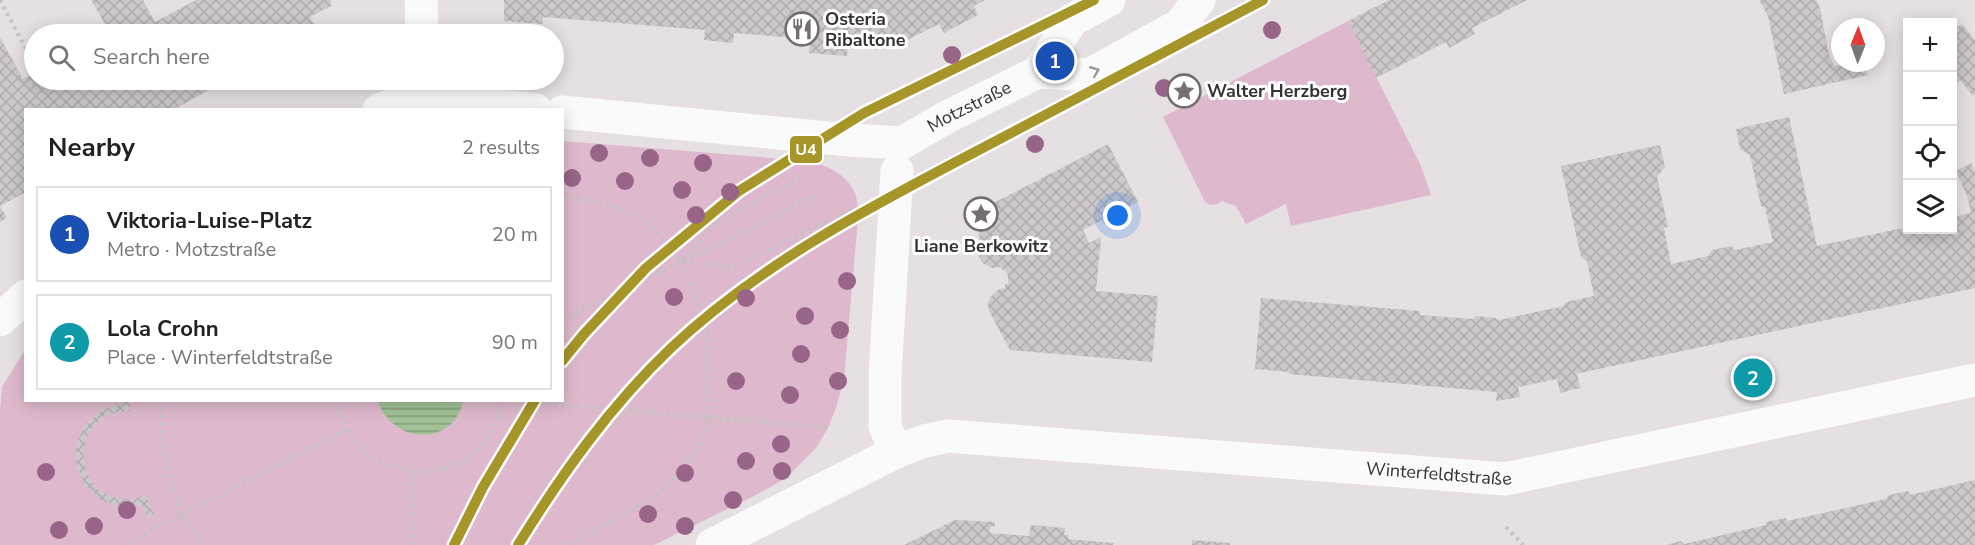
<!DOCTYPE html>
<meta charset="utf-8">
<style>
:root{--surface:#fff;--page:#f2f2f2;--text:#222;--muted:#767676;--line:#e0e0e0;--accent:#7c3aed}
body{margin:0;font-family:"Nunito Sans",sans-serif;background:var(--page);color:var(--text)}
.controls{position:absolute;right:18px;top:18px;display:grid;overflow:hidden;border-radius:0px;box-shadow:0 3px 15px #0003}
.controls button{width:54px;height:54px;display:grid;place-items:center;padding:0;border:0;border-bottom:2px solid var(--line);background:var(--surface);color:var(--text);font:30px sans-serif}
.compass{position:absolute;left:1831px;top:18px;width:54px;height:54px;border-radius:50%;background:var(--surface);box-shadow:0 3px 15px #0003;rotate:1deg}
.you{position:absolute;left:1118px;top:216px;width:21px;height:21px;margin:-15px;border:4px solid #fff;border-radius:50%;background:#1a73e8;box-shadow:0 0 0 9px #1a73e833}
.badge{display:grid;place-items:center;width:39px;height:39px;border-radius:50%;background:var(--accent);color:#fff;font-size:20px;font-weight:700}
.pin{position:absolute;translate:-50% -50%;border:3px solid #fff;box-shadow:0 2px 6px #0006}
.list{margin:0;padding:0;list-style:none}
h2{display:flex;justify-content:space-between;align-items:center;height:78px;margin:0;padding:0 24px;font-size:26px}
h2 small{font-size:20px;font-weight:400;color:var(--muted)}
.list li{display:grid;grid-template-columns:39px 1fr auto;gap:18px;align-items:center;box-sizing:border-box;height:96px;margin:0 12px 12px;padding:0 12px;border:2px solid var(--line);border-radius:0px}
.list b{display:block;font-size:22px;white-space:nowrap}
.list p{margin:0;font-size:20px;white-space:nowrap;color:var(--muted)}
.list em{font-size:20px;font-style:normal;color:var(--muted)}
.icon{flex:none;width:33px;height:33px;fill:none;stroke:currentColor;stroke-width:2;stroke-linecap:round;stroke-linejoin:round}
.map{position:relative;flex:none;width:1975px;height:545px;overflow:hidden}
.search{position:absolute;background:var(--surface);box-shadow:0 3px 15px #0003;left:24px;top:24px;width:540px;height:66px;display:flex;align-items:center;gap:15px;box-sizing:border-box;padding:0 21px;border-radius:33px;color:var(--muted);font-size:22px}
.panel{position:absolute;background:var(--surface);box-shadow:0 3px 15px #0003;left:24px;top:108px;width:540px;height:294px;border-radius:0px}
.map>svg:first-child{display:block}
.green{fill:#deb9cd}
.water{fill:url(#water-rules)}
.building{fill:url(#building-cross-hatch)}
.lines{fill:none;stroke-linecap:round;stroke-linejoin:round}
.path{stroke:#c4c2c3;stroke-width:4;stroke-dasharray:3 4.5;stroke-linecap:butt}
.pedestrian{stroke:#fbfafb;stroke-width:33}
.minor{stroke:#fbfafb;stroke-width:33}
.metro-1-casing{stroke:#fff;stroke-width:15}
.metro-1{stroke:#a69529;stroke-width:10}
.tree{fill:#986588}
.oneway{stroke:#989697}
.labels{text-anchor:middle;stroke-width:6;stroke-linejoin:round;paint-order:stroke}
.poi-label{font-size:18px;font-weight:bold;fill:#363133;stroke:#fff;text-anchor:start}
.street-label{font-size:18px;fill:#363133;stroke:#fff}
.line-badge{stroke:#fff;stroke-width:2}
.badge-label{font-size:16px;text-anchor:middle;font-weight:bold;fill:#fff}
</style>
<div class="map">
<svg width="1975" height="545" viewBox="0 0 1975 545">
<defs>
<pattern id="water-rules" width="6" height="5" patternUnits="userSpaceOnUse" patternTransform="scale(1.5)"><rect width="6" height="5" fill="#a1c297"/><path d="M0 2.5h6" fill="none" stroke="#849e7c"/></pattern>
<pattern id="building-cross-hatch" width="8" height="8" patternUnits="userSpaceOnUse" patternTransform="scale(1.5)"><rect width="8" height="8" fill="#cdc8ca"/><path d="M0 0l8 8M0 8l8-8" fill="none" stroke="#b1acae"/></pattern>
</defs>
<rect width="100%" height="100%" fill="#e6e0e3"/>
<!-- green -->
<g class="green">
<path d="M1348,21L1421,166L1431,195L1291,226L1286,204L1246,224L1236,206L1221,201L1218,204L1210,205L1205,202L1163,117Z"/>
<path d="M563,141L809,161C828,166 847,174 855,193C858,200 857,210 858,218L844,379L836,408L828,428L816,448L786,478L758,494L654,545H0V410L2,387L25,350L26,400H562Z"/>
</g>
<!-- water -->
<path class="water" d="M378,401V400L463,401C454,446 393,446 378,401Z"/>
<!-- building -->
<g class="building">
<path d="M91,0H143L155,22L196,0H331V6L310,17L317,30L309,34H102L109,31Z"/>
<path d="M504,0H985L974,6L978,15L944,33L939,24L895,46L848,42L847,56L809,53L810,39L734,33L733,43L704,40L705,30L543,17L542,24L504,21Z"/>
<path d="M1389,0H1527L1472,28L1475,34L1449,48L1446,42L1376,78L1348,21Z"/>
<path d="M1759,0H1816L1820,8L1829,55L1834,66L1860,63L1868,75L1784,94L1768,16Z"/>
<path d="M1962,24L1975,40V94L1973,96L1960,80L1952,86V31Z"/>
<path d="M0,37L23,79L34,73V80H227L173,110H26V192L0,206L7,218L0,222Z"/>
<path d="M1789,117L1817,246L1908,227V230H1952V217L1971,213L1967,196L1956,171L1971,163L1975,171V288L1585,372L1577,374L1580,388L1560,393L1557,379L1518,387L1520,397L1496,401L1497,392L1289,374V372L1255,369L1261,298L1420,311V315L1473,319L1476,316L1496,318L1499,320L1564,306L1566,302L1594,296L1587,261L1581,257L1561,166L1660,145L1665,167L1657,177L1668,227L1664,228L1671,264L1708,256L1712,250L1731,246L1735,250L1773,242L1765,207L1761,206L1750,155L1740,149L1736,129Z"/>
<path d="M1108,144L1138,202L1110,216L1112,220L1104,224L1102,220L1083,230L1089,243L1101,237L1096,291L1158,296L1152,362L1010,350L989,311L988,304L991,296L999,289L1005,288V284H1008V276L1005,269L1003,271L1001,267L992,268L983,263L979,257L978,251L982,209Z"/>
<path d="M122,400H131L130,411L110,414L102,418L89,432L83,451L85,469L95,487L112,497L131,500L146,496L154,515L147,518L142,505L120,507L101,500L86,486L77,468L76,454L77,441L87,423L102,410L115,405L122,404Z"/>
<path d="M1975,480V545H1666L1681,541L1684,544L1766,525V522L1786,518L1787,521L1886,499L1889,495L1908,491L1910,495Z"/>
<path d="M955,520L995,522V526L990,527V533L1029,536L1031,525L1065,528L1064,535H1068V539L1113,543V545H904Z"/>
<path d="M1192,540L1230,543V545H1192Z"/>
</g>
<g class="lines">
<!-- path -->
<g class="path">
<path d="M0,0L34,64"/>
<path d="M562,197L609,204L649,222L681,262L708,325L709,418L701,446L659,493L570,545"/>
<path d="M684,261L737,236L817,194"/>
<path d="M682,262L733,267L853,209"/>
<path d="M562,319L681,262L718,220L802,178"/>
<path d="M162,400V444L180,514L204,545"/>
<path d="M339,400C346,470 434,495 481,446C493,434 497,417 502,400"/>
<path d="M510,400L828,428"/>
<path d="M1506,527L1523,545"/>
<path d="M123,545L348,429"/>
<path d="M411,545L412,498L411,473"/>
</g>
<!-- pedestrian -->
<g class="pedestrian">
<path d="M379,110L404,101L423,98"/>
<path d="M0,320L26,296"/>
<path d="M896,452L885,426V376L897,171"/>
</g>
<!-- minor -->
<g class="minor">
<path d="M421,0L422,34"/>
<path d="M1038,72L1089,75L1180,25L1199,0"/>
<path d="M422,80L423,98L536,110"/>
<path id="s1" d="M562,112L849,140L902,143L945,118L1038,72L1072,20L1109,0"/>
<path id="s2" d="M712,545L896,452L924,441L948,436L1505,479L1975,380"/>
</g>
<defs>
<g id="metro-1">
<path d="M562,361L584,334L646,268L739,191L864,113L1094,0"/>
<path d="M454,545L483,487L535,400"/>
<path d="M518,545C562,474 610,406 671,348C760,264 868,208 975,152C1071,101 1167,51 1263,0"/>
</g>
</defs>
<!-- metro-1 casing -->
<use href="#metro-1" class="metro-1-casing"/>
<!-- metro-1 -->
<use href="#metro-1" class="metro-1"/>
</g>
<!-- trees -->
<g class="tree">
<circle cx="1272" cy="30" r="9"/>
<circle cx="952" cy="55" r="9"/>
<circle cx="1164" cy="88" r="9"/>
<circle cx="1035" cy="144" r="9"/>
<circle cx="599" cy="153" r="9"/>
<circle cx="650" cy="158" r="9"/>
<circle cx="703" cy="163" r="9"/>
<circle cx="572" cy="178" r="9"/>
<circle cx="625" cy="181" r="9"/>
<circle cx="682" cy="190" r="9"/>
<circle cx="730" cy="192" r="9"/>
<circle cx="696" cy="215" r="9"/>
<circle cx="847" cy="281" r="9"/>
<circle cx="674" cy="297" r="9"/>
<circle cx="746" cy="298" r="9"/>
<circle cx="805" cy="316" r="9"/>
<circle cx="840" cy="330" r="9"/>
<circle cx="801" cy="354" r="9"/>
<circle cx="736" cy="381" r="9"/>
<circle cx="838" cy="381" r="9"/>
<circle cx="790" cy="395" r="9"/>
<circle cx="781" cy="444" r="9"/>
<circle cx="746" cy="461" r="9"/>
<circle cx="782" cy="471" r="9"/>
<circle cx="46" cy="472" r="9"/>
<circle cx="685" cy="473" r="9"/>
<circle cx="733" cy="500" r="9"/>
<circle cx="127" cy="510" r="9"/>
<circle cx="648" cy="514" r="9"/>
<circle cx="94" cy="526" r="9"/>
<circle cx="685" cy="526" r="9"/>
<circle cx="59" cy="530" r="9"/>
</g>
<!-- one-way arrows -->
<defs><path id="oneway-chevron" d="M-2-3.5L2.5 0L-2 3.5" fill="none" stroke-width="1.6" stroke-linecap="round" stroke-linejoin="round" transform="scale(1.5)"/></defs>
<use class="oneway" href="#oneway-chevron" transform="translate(1095 71) rotate(-22)"/>
<!-- icons -->
<defs>
<symbol id="restaurant-ring" viewBox="-11 -11 22 22"><circle r="9.5" fill="#fff" stroke="#746e71" stroke-width="1.5"/><path d="M-5-6h1v4h1v-4h1v4h1v-4h1v5L-1.5 .5V6h-2V.5L-5-1ZM5-6V6H3V1.5H1.5Q1.5-4 5-6Z" fill="#746e71"/></symbol>
<symbol id="sight-ring" viewBox="-11 -11 22 22"><circle r="9.5" fill="#fff" stroke="#746e71" stroke-width="1.5"/><path d="M0-6L1.8-2.2L6-1.7L2.9 1.2L3.7 5.4L0 3.3L-3.7 5.4L-2.9 1.2L-6-1.7L-1.8-2.2Z" fill="#746e71"/></symbol>
</defs>
<g fill-rule="evenodd">
<use href="#restaurant-ring" x="783" y="10" width="38" height="38"/>
<use href="#sight-ring" x="1165" y="72" width="38" height="38"/>
<use href="#sight-ring" x="962" y="195" width="38" height="38"/>
</g>
<g class="labels">
<!-- poi labels -->
<g class="poi-label">
<text x="825" y="25">Osteria<tspan x="825" dy="21">Ribaltone</tspan></text>
<text x="1207" y="97">Walter Herzberg</text>
<text x="981" y="252" text-anchor="middle">Liane Berkowitz</text>
</g>
<!-- street labels -->
<g class="street-label">
<text dy="6" stroke="none"><textPath href="#s1" startOffset="418">Motzstraße</textPath></text>
<text dy="6" stroke="none"><textPath href="#s2" startOffset="753">Winterfeldtstraße</textPath></text>
</g>
</g>
<rect class="line-badge" x="789" y="135" width="34" height="29" rx="6" fill="#a69529"/>
<g class="badge-label">
<text x="806" y="155">U4</text>
</g>
</svg>
<div class="controls">
<button>+</button>
<button>−</button>
<button><svg class="icon" aria-label="locate" viewBox="0 0 24 24"><circle cx="12" cy="12" r="6"/><path d="M12 2v4M12 18v4M2 12h4M18 12h4"/></svg></button>
<button><svg class="icon" aria-label="layers" viewBox="0 0 24 24"><path d="M12 4l9 5-9 5-9-5zM3 14l9 5 9-5"/></svg></button>
</div>
<svg class="compass" viewBox="-18 -18 36 36"><path d="M0-13l5 13h-10z" fill="#e53935"/><path d="M0 13l5-13h-10z" fill="#767676"/></svg>
<div class="you"></div>
<div class="pin badge" style="left:1055px;top:61px;background:#1a4fb4">1</div>
<div class="pin badge" style="left:1753px;top:378px;background:#0f9aa8">2</div>
<div class="search"><svg class="icon" aria-label="search" viewBox="0 0 24 24"><circle cx="10" cy="10" r="6"/><path d="M15 15l6 6"/></svg>Search here</div>
<section class="panel">
<h2>Nearby<small>2 results</small></h2>
<ul class="list">
<li><span class="badge" style="background:#1a4fb4">1</span><div><b>Viktoria-Luise-Platz</b><p>Metro · Motzstraße</p></div><em>20 m</em></li>
<li><span class="badge" style="background:#0f9aa8">2</span><div><b>Lola Crohn</b><p>Place · Winterfeldtstraße</p></div><em>90 m</em></li>
</ul>
</section>
</div>
